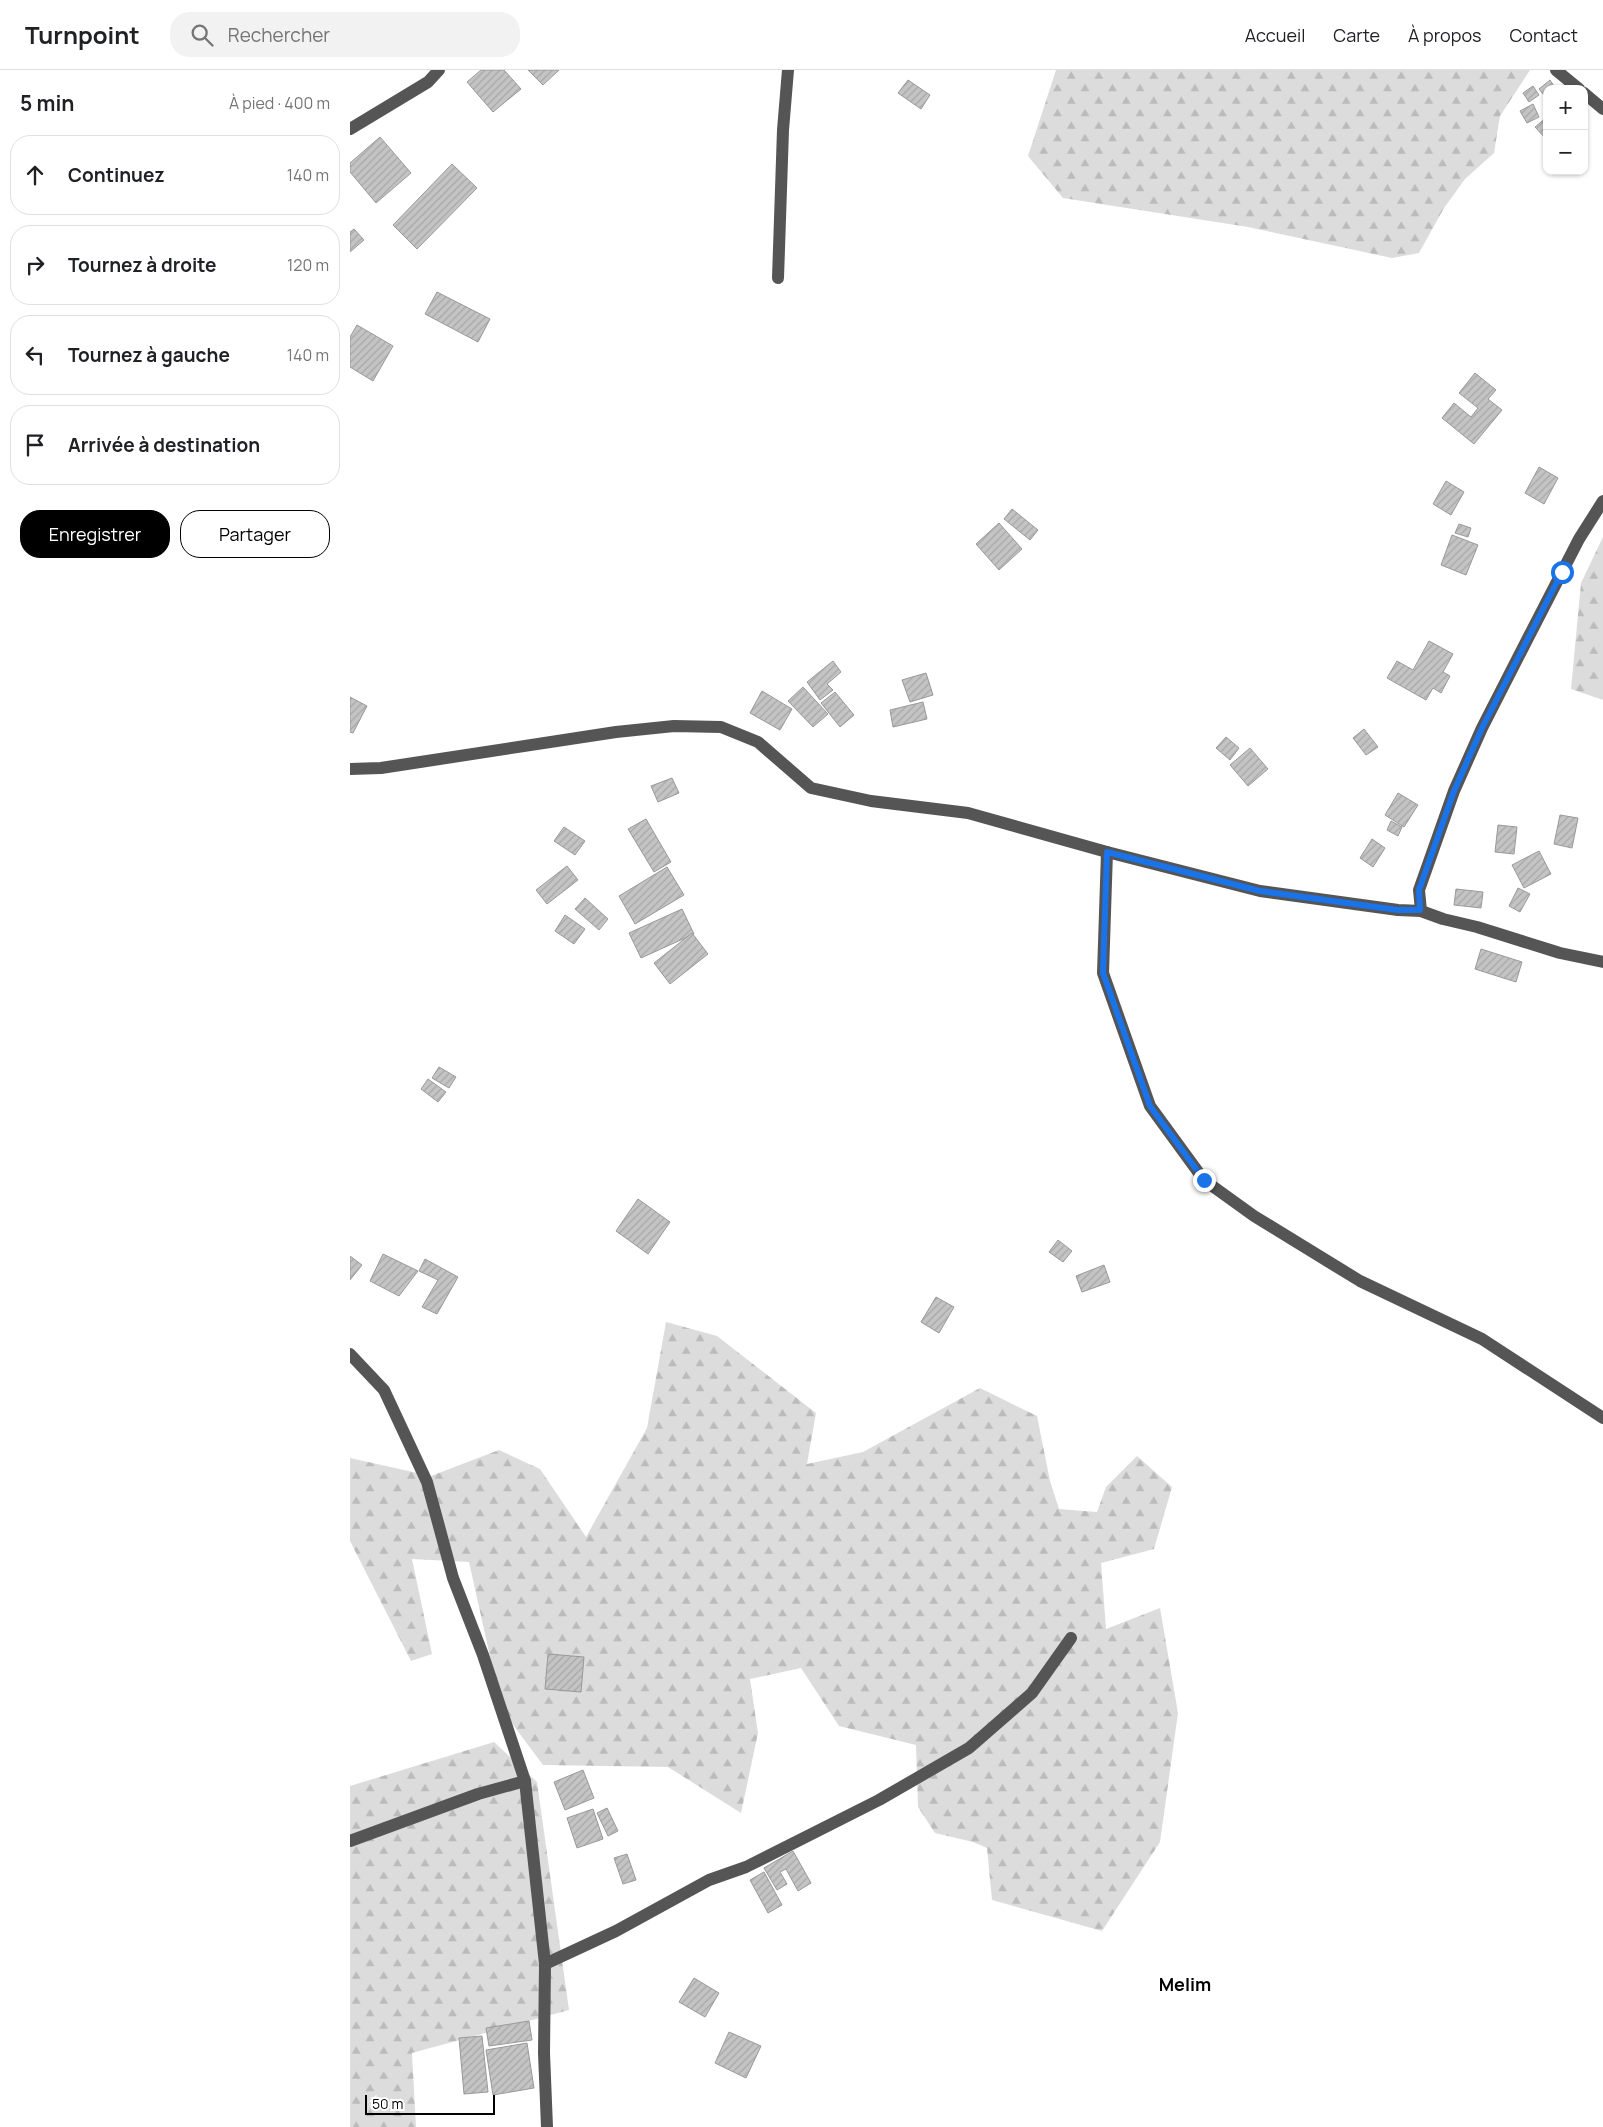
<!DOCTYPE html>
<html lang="fr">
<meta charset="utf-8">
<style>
:root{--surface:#fff;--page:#f2f2f2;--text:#202124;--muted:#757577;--line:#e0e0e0;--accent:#000}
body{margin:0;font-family:Manrope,sans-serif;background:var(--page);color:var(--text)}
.controls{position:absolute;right:15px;top:15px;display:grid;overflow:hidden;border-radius:10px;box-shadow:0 1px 4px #0004}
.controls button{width:45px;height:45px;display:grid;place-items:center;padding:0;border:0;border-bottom:1px solid var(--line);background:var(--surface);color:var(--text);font:25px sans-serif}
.scale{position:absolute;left:15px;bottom:12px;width:130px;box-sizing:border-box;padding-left:5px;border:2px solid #000;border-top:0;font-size:14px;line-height:18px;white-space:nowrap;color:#000;-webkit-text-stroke:4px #fff;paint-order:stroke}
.stop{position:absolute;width:15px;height:15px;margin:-11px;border:4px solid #1a73e8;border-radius:50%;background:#fff}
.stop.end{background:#1a73e8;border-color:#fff;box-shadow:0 1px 5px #0008}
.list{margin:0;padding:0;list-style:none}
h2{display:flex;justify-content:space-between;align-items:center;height:65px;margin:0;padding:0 20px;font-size:21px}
h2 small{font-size:16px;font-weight:400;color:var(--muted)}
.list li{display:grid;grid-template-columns:32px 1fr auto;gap:15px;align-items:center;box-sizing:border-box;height:80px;margin:0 10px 10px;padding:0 10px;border:1px solid var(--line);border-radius:20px}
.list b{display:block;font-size:19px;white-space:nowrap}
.list em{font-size:16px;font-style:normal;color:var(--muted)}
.actions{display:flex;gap:10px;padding:15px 20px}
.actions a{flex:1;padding:11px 0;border:1px solid var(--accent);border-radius:20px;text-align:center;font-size:18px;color:var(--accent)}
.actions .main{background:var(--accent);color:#fff}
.icon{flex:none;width:28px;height:28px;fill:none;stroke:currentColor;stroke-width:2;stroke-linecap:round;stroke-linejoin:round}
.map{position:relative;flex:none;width:1253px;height:2057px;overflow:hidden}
header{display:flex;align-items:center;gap:30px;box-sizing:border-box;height:70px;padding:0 25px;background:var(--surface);border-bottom:1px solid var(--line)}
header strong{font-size:24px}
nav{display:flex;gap:28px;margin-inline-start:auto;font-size:18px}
.search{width:350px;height:45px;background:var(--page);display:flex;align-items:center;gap:12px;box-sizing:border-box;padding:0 18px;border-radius:20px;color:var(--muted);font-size:19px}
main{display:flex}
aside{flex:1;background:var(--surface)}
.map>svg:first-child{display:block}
.forest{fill:url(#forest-firs)}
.building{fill:url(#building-hatch);stroke:#999}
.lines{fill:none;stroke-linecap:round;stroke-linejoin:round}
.minor{stroke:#555;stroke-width:12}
.route{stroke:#1a73e8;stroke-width:6}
.labels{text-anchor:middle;stroke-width:5;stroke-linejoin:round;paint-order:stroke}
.quarter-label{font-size:18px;font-weight:bold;fill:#000;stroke:#fff}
</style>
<header>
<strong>Turnpoint</strong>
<div class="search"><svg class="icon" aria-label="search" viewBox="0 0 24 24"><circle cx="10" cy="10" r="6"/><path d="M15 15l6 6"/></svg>Rechercher</div>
<nav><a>Accueil</a><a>Carte</a><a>À propos</a><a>Contact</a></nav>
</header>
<main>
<aside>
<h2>5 min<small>À pied · 400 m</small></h2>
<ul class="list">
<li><svg class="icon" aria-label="ahead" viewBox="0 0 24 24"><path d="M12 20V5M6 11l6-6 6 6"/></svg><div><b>Continuez</b></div><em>140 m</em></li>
<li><svg class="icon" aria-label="right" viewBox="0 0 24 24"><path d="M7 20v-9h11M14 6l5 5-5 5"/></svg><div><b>Tournez à droite</b></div><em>120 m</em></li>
<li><svg class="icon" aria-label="left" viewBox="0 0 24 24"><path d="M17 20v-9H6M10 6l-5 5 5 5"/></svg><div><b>Tournez à gauche</b></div><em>140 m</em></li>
<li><svg class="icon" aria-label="arrive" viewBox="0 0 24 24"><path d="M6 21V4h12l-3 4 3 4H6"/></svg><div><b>Arrivée à destination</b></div></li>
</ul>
<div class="actions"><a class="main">Enregistrer</a><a>Partager</a></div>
</aside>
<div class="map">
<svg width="1253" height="2057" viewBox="0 0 1253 2057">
<defs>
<pattern id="forest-firs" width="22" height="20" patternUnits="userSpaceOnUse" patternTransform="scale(1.25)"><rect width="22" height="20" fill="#dcdcdc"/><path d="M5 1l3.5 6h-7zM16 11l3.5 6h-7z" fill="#bbb"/></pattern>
<pattern id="building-hatch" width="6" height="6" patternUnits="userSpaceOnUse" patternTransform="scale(1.25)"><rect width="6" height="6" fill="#c4c4c4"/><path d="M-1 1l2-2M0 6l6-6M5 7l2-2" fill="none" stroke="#a7a7a7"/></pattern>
</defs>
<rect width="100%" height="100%" fill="#fff"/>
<!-- forest -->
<g class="forest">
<path d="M706,0H1180L1150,46L1144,83L1115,109L1094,138L1069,183L1042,188L898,157L713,128L678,86Z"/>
<path d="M1253,467V630L1221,619L1231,513Z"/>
<path d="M316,1252L367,1266L466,1343L457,1394L513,1382L630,1318L687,1346L700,1411L709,1439L747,1442L756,1417L787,1386L822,1417L804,1479L751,1493L756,1559L810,1538L828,1643L810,1772L752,1861L642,1830L637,1778L623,1772L585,1763L568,1737L566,1675L489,1656L451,1598L400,1609L408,1663L391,1743L318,1697L193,1695L152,1640L119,1492L62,1489L82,1584L61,1591L0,1471V1388L81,1406L149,1380L190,1399L236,1467L297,1358Z"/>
<path d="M144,1672L187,1712L219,1940L62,1983L66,2057H0V1716Z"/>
</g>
<!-- building -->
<g class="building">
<path d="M131,0H154L171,19L143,42L117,12Z"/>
<path d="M178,0H209L193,15Z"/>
<path d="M558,10L580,25L571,39L548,23Z"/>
<path d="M1200,10L1206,19H1197V29L1189,19Z"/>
<path d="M1183,16L1189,25L1179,32L1173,23Z"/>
<path d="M1183,34L1189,47L1177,53L1170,41Z"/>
<path d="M1197,47V68L1196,69L1185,57Z"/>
<path d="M30,67L61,103L26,133L0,102V93Z"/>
<path d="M102,94L127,118L67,179L43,155Z"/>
<path d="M4,159L14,170L0,182V162Z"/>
<path d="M87,222L140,249L128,272L75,244Z"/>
<path d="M7,255L43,276L23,311L0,297V267Z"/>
<path d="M1125,303L1146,320L1138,329L1152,340L1124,374L1092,348L1104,333L1121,347L1128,338L1109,323Z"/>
<path d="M1189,397L1208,408L1194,434L1175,423Z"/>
<path d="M1096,411L1114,422L1101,445L1083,434Z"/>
<path d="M662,439L688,460L680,470L654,449Z"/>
<path d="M649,453L672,479L649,500L626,474Z"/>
<path d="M1109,454L1121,458L1118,467L1105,463Z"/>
<path d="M1102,465L1128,475L1116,505L1091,495Z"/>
<path d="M1079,571L1103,584L1093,602L1100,606L1091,623L1083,618L1076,630L1037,608L1047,591L1063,600Z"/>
<path d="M483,591L491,602L477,614L483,620L470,630L457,612Z"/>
<path d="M576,603L583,625L560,632L552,610Z"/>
<path d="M453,617L478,644L463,657L438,631Z"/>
<path d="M412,621L442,639L430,660L400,643Z"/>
<path d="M485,622L504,645L490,657L471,633Z"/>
<path d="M0,627L17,636L3,663L0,662Z"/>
<path d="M573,632L577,649L543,657L540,640Z"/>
<path d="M1014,659L1028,677L1016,685L1003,668Z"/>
<path d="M876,667L889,678L880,690L866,678Z"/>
<path d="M900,678L918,699L898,716L880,695Z"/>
<path d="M322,708L329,723L308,732L301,716Z"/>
<path d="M1048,723L1068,735L1054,757L1035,745Z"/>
<path d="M1210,745L1228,748L1222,778L1204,774Z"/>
<path d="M296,749L321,792L304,802L278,759Z"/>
<path d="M1041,751L1052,757L1048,766L1037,760Z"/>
<path d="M1148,755L1167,757L1164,784L1145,782Z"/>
<path d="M214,757L235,771L225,785L204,771Z"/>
<path d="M1022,769L1035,778L1023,797L1010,788Z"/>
<path d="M1189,781L1201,804L1174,818L1162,795Z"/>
<path d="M217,796L228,810L197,834L186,820Z"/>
<path d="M317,797L334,825L285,854L269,826Z"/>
<path d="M1168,818L1180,824L1170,842L1159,836Z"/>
<path d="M1106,819L1133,822L1131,838L1104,835Z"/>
<path d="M235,828L258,849L249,860L225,839Z"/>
<path d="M332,839L344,864L291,888L279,863Z"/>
<path d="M215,845L235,859L224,874L205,861Z"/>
<path d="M342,863L358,884L320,914L304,893Z"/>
<path d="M1131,879L1172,892L1166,912L1125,899Z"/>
<path d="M89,997L106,1007L99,1018L82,1008Z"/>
<path d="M78,1009L96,1022L88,1032L71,1019Z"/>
<path d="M288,1129L320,1152L298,1184L266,1161Z"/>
<path d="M708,1170L722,1181L713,1192L699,1182Z"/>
<path d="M33,1184L68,1201L49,1226L20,1211Z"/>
<path d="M0,1186L12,1195L0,1210Z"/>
<path d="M75,1189L108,1207L87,1244L72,1237L88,1210L69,1201Z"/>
<path d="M754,1195L760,1212L732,1222L726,1206Z"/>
<path d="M586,1227L604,1237L589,1263L571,1252Z"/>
<path d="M198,1584L234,1587L231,1622L195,1619Z"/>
<path d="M233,1700L244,1728L215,1740L204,1712Z"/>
<path d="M257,1738L268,1761L258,1766L247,1743Z"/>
<path d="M243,1739L253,1769L227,1778L217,1748Z"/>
<path d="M443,1781L461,1813L448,1821L436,1799L430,1802L437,1814L427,1820L414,1798Z"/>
<path d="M277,1784L286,1810L273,1814L264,1788Z"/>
<path d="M414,1802L432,1835L418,1843L400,1810Z"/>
<path d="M344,1908L369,1923L355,1947L329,1932Z"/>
<path d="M179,1951L182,1970L139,1976L136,1958Z"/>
<path d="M379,1962L411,1976L396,2008L365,1993Z"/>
<path d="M132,1966L138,2022L114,2024L109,1968Z"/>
<path d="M177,1973L184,2018L143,2025L136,1980Z"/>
</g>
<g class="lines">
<!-- minor -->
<g class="minor">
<path d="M1206,0L1229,19"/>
<path d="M1234,23L1253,39"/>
<path d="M0,59L78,12L89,0"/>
<path d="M428,208L433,60L438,0"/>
<path d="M0,699L31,698L266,662L324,656L371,657L408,672L461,718L521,731L618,743L757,782L910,821L1048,840L1071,841L1093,849L1127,857L1210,883L1253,892"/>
<path d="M757,782L753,903L800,1036L854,1110L904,1146L1010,1211L1132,1269L1253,1348"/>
<path d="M1071,841L1069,820L1104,721L1132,658L1178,568L1229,469L1253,431"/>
<path d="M0,1284L34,1320L77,1412L103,1508L133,1585L175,1711L195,1894L194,1983L197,2057"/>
<path d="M0,1771L128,1724L175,1711"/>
<path d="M195,1894L266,1861L359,1810L396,1797L529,1730L619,1678L682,1623L721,1568"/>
</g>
</g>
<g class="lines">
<!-- route -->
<path class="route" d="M854,1110L800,1036L753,903L757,782L910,821L1048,840H1070L1069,820L1104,721L1132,658L1212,502"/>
</g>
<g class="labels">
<!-- quarter labels -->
<g class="quarter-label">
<text x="835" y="1921">Melim</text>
</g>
</g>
</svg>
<div class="controls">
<button>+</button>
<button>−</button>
</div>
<div class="scale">50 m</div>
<div class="stop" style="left:1212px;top:502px"></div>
<div class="stop end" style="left:854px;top:1110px"></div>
</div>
</main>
